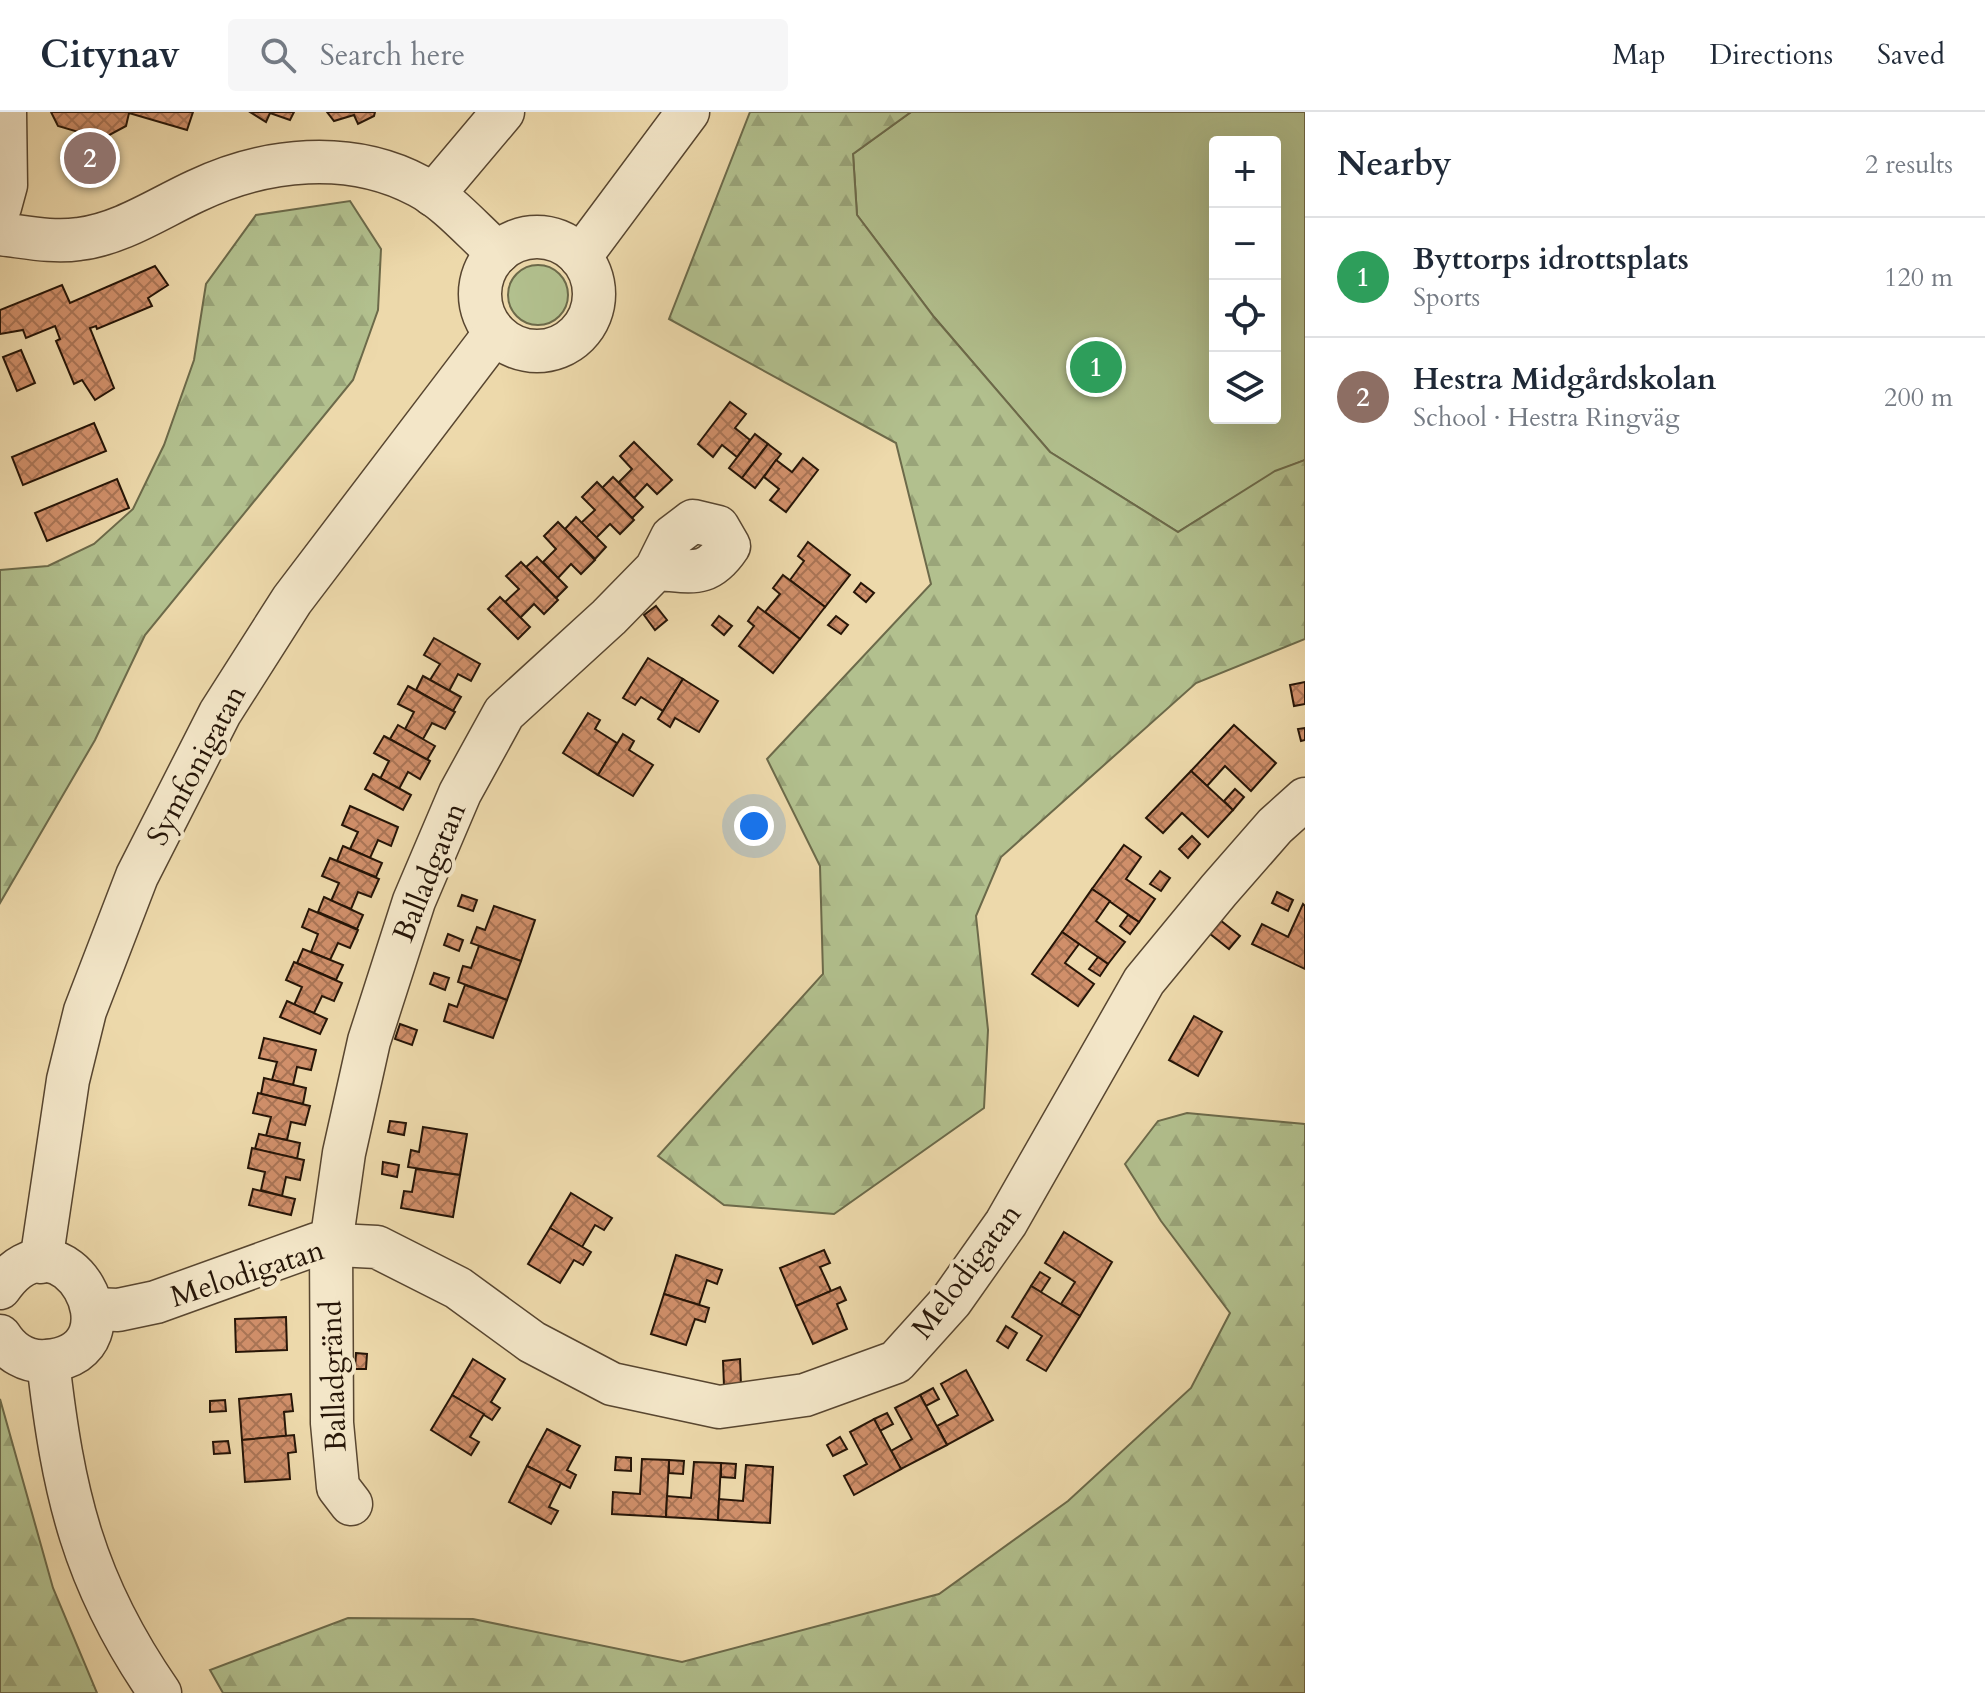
<!DOCTYPE html>
<meta charset="utf-8">
<style>
:root{--surface:#fff;--page:#f6f6f7;--text:#1f2937;--muted:#747a83;--line:#e0e1e3;--accent:#8f2418}
body{margin:0;font-family:Cardo,serif;background:var(--page);color:var(--text)}
.controls{position:absolute;right:24px;top:24px;display:grid;overflow:hidden;border-radius:8px;box-shadow:0 8px 32px #0002}
.controls button{width:72px;height:72px;display:grid;place-items:center;padding:0;border:0;border-bottom:2px solid var(--line);background:var(--surface);color:var(--text);font:40px sans-serif}
.you{position:absolute;left:754px;top:714px;width:28px;height:28px;margin:-20px;border:6px solid #fff;border-radius:50%;background:#1a73e8;box-shadow:0 0 0 12px #1a73e833}
.badge{display:grid;place-items:center;width:52px;height:52px;border-radius:50%;background:var(--accent);color:#fff;font-size:26px;font-weight:700}
.pin{position:absolute;translate:-50% -50%;border:4px solid #fff;box-shadow:0 2px 8px #0006}
.list{margin:0;padding:0;list-style:none}
h2{display:flex;justify-content:space-between;align-items:center;height:104px;margin:0;padding:0 32px;font-size:34px}
h2 small{font-size:26px;font-weight:400;color:var(--muted)}
.list li{display:grid;grid-template-columns:52px 1fr auto;gap:24px;align-items:center;box-sizing:border-box;height:120px;padding:0 32px;border-top:2px solid var(--line)}
.list b{display:block;font-size:30px;white-space:nowrap}
.list p{margin:0;font-size:26px;white-space:nowrap;color:var(--muted)}
.list em{font-size:26px;font-style:normal;color:var(--muted)}
.icon{flex:none;width:44px;height:44px;fill:none;stroke:currentColor;stroke-width:2;stroke-linecap:round;stroke-linejoin:round}
.map{position:relative;flex:none;width:1305px;height:1581px;overflow:hidden}
header{display:flex;align-items:center;gap:48px;box-sizing:border-box;height:112px;padding:0 40px;background:var(--surface);border-bottom:2px solid var(--line)}
header strong{font-size:38px}
nav{display:flex;gap:44px;margin-inline-start:auto;font-size:28px}
.search{width:560px;height:72px;background:var(--page);display:flex;align-items:center;gap:20px;box-sizing:border-box;padding:0 28px;border-radius:8px;color:var(--muted);font-size:30px}
main{display:flex}
aside{flex:1;background:var(--surface)}
.map>svg:first-child{display:block}
.grass{fill:#b2c08e;stroke:#6c6a4a;stroke-width:2;fill-rule:evenodd}
.forest{fill:url(#forest-firs);stroke:#6c6a4a;stroke-width:2}
.building{fill:url(#building-cross-hatch);stroke:#261507;stroke-width:2}
.lines{fill:none;stroke-linecap:round;stroke-linejoin:round}
.minor-casing{stroke:#584630;stroke-width:45}
.minor{stroke:#f3e6c8;stroke-width:42}
.labels{text-anchor:middle;stroke-width:8;stroke-linejoin:round;paint-order:stroke}
.street-label{font-size:30px;fill:#261507;stroke:#f3e6c8}
</style>
<header>
<strong>Citynav</strong>
<div class="search"><svg class="icon" aria-label="search" viewBox="0 0 24 24"><circle cx="10" cy="10" r="6"/><path d="M15 15l6 6"/></svg>Search here</div>
<nav><a>Map</a><a>Directions</a><a>Saved</a></nav>
</header>
<main>
<div class="map">
<svg width="1305" height="1581" viewBox="0 0 1305 1581">
<defs>
<pattern id="forest-firs" width="22" height="20" patternUnits="userSpaceOnUse" patternTransform="scale(2)"><rect width="22" height="20" fill="#b2c08e"/><path d="M5 1l3.5 6h-7zM16 11l3.5 6h-7z" fill="#99a479"/></pattern>
<pattern id="building-cross-hatch" width="8" height="8" patternUnits="userSpaceOnUse" patternTransform="scale(2)"><rect width="8" height="8" fill="#d08f6a"/><path d="M0 0l8 8M0 8l8-8" fill="none" stroke="#a97455"/></pattern>
</defs>
<rect width="100%" height="100%" fill="#edd9ab"/>
<filter id="stains"><feTurbulence type="fractalNoise" baseFrequency=".0025" numOctaves="4"/><feColorMatrix values="0 0 0 0 .2 0 0 0 0 .09 0 0 0 0 .02 0 0 0 .5 -.17"/></filter>
<radialGradient id="worn" r=".72"><stop offset=".6" stop-color="#630" stop-opacity="0"/><stop offset="1" stop-color="#630" stop-opacity=".3"/></radialGradient>
<!-- grass -->
<g class="grass">
<path d="M911,0H1305V348L1275,360L1178,420L1050,340L934,205L857,103L853,42ZM1215,30H1275V306H1215Z"/>
<circle cx="538" cy="183" r="30"/>
</g>
<!-- forest -->
<g class="forest">
<path d="M750,0H911L853,42L857,103L934,205L1050,340L1178,420L1275,359L1305,348V527L1196,571L1001,745L976,804L988,918L984,996L834,1102L724,1093L658,1044L823,862L820,754L767,647L931,472L896,331L669,207Z"/>
<path d="M350,89L381,137L378,198L353,268L145,523L95,628L0,791V458L48,454L94,432L133,397L164,333L194,248L206,172L256,103Z"/>
<path d="M1187,1001L1305,1012V1581H223L210,1558L348,1506L473,1507L682,1550L939,1482L1068,1389L1191,1276L1230,1201L1161,1109L1125,1052L1158,1009Z"/>
<path d="M0,1287L53,1476L97,1581H0Z"/>
</g>
<!-- building -->
<g class="building">
<path d="M51,0H193L187,18L129,1L126,14L102,27L58,14Z"/>
<path d="M250,0H294L290,8L270,1L266,10Z"/>
<path d="M327,0H375L374,4L358,12L354,3L334,9Z"/>
<path d="M155,154L168,173L148,186L152,194L97,217L96,214L90,216L114,276L95,288L82,268L74,272L56,229L60,227L55,214L26,226L23,218L0,222V198L62,173L70,191Z"/>
<path d="M21,238L35,271L17,279L3,245Z"/>
<path d="M730,290L746,302L735,316L750,328L737,345L722,333L713,345L698,332Z"/>
<path d="M94,311L106,339L23,373L12,345Z"/>
<path d="M755,322L768,332L742,366L729,356Z"/>
<path d="M634,330L672,368L657,382L647,372L634,386L619,370L632,357L620,344Z"/>
<path d="M768,332L781,342L755,376L742,366Z"/>
<path d="M803,346L818,358L786,400L770,388L779,377L764,365L776,348L792,360Z"/>
<path d="M613,365L643,395L632,406L602,376Z"/>
<path d="M117,367L129,396L47,429L35,401Z"/>
<path d="M597,370L634,408L620,422L610,412L596,426L581,411L595,398L582,385Z"/>
<path d="M576,405L606,435L595,447L565,417Z"/>
<path d="M558,410L595,448L581,462L571,452L558,466L543,450L556,437L544,424Z"/>
<path d="M808,430L850,463L825,495L790,468L804,449L798,444Z"/>
<path d="M537,445L567,475L556,486L526,455Z"/>
<path d="M521,450L558,488L544,502L534,492L520,506L505,490L519,477L506,464Z"/>
<path d="M783,463L825,495L800,527L765,500L780,482L773,476Z"/>
<path d="M861,471L874,481L866,490L854,480Z"/>
<path d="M500,485L530,515L518,527L488,497Z"/>
<path d="M656,494L667,508L655,518L644,503Z"/>
<path d="M758,495L800,527L773,561L739,534L754,514L748,509Z"/>
<path d="M719,504L732,514L724,523L712,513Z"/>
<path d="M836,504L848,513L841,522L828,513Z"/>
<path d="M434,526L480,552L471,569L458,562L449,579L430,568L440,552L424,543Z"/>
<path d="M648,546L683,567L663,599L641,585L635,593L623,586Z"/>
<path d="M423,564L461,585L453,599L416,578Z"/>
<path d="M683,567L718,589L699,620L675,606L670,615L658,607Z"/>
<path d="M1305,570V592L1294,594L1290,573Z"/>
<path d="M408,574L455,600L445,617L432,611L423,627L405,617L414,600L398,592Z"/>
<path d="M588,601L600,608L595,617L617,631L598,663L563,641Z"/>
<path d="M398,613L435,634L427,648L390,627Z"/>
<path d="M1234,613L1276,651L1251,679L1225,654L1207,674L1191,659Z"/>
<path d="M1305,616V628L1301,629L1298,617Z"/>
<path d="M623,622L634,629L629,638L653,653L633,684L598,663Z"/>
<path d="M384,624L430,649L420,667L408,660L399,677L380,667L389,649L374,641Z"/>
<path d="M1191,659L1233,698L1208,725L1182,701L1163,721L1146,706Z"/>
<path d="M373,662L411,683L403,698L365,677Z"/>
<path d="M1235,677L1244,685L1233,698L1224,689Z"/>
<path d="M350,694L398,715L391,734L378,728L370,746L350,737L358,720L342,713Z"/>
<path d="M1192,724L1200,732L1188,746L1179,737Z"/>
<path d="M1124,733L1141,745L1126,767L1155,787L1139,810L1092,777Z"/>
<path d="M343,734L382,751L376,765L337,749Z"/>
<path d="M330,746L379,767L371,785L358,780L351,797L331,789L339,771L322,764Z"/>
<path d="M1160,759L1170,766L1161,779L1150,772Z"/>
<path d="M1092,777L1110,789L1096,809L1125,830L1108,852L1062,820Z"/>
<path d="M1277,780L1293,788L1288,799L1272,791Z"/>
<path d="M462,783L477,788L473,799L458,794Z"/>
<path d="M324,785L363,803L357,817L318,800Z"/>
<path d="M1303,792L1305,794V857L1252,832L1262,812L1288,825Z"/>
<path d="M494,794L535,808L521,849L471,831L477,815L485,818Z"/>
<path d="M309,797L358,818L350,836L338,831L330,848L311,840L318,822L302,815Z"/>
<path d="M1128,803L1139,810L1130,822L1120,814Z"/>
<path d="M1220,808L1240,824L1229,837L1209,821Z"/>
<path d="M1062,820L1079,832L1065,851L1094,872L1078,894L1032,862Z"/>
<path d="M448,822L463,828L459,839L444,833Z"/>
<path d="M479,834L521,849L507,888L458,870L463,854L471,856Z"/>
<path d="M303,837L343,853L336,868L297,851Z"/>
<path d="M1098,845L1108,852L1100,864L1089,857Z"/>
<path d="M294,850L342,871L334,889L322,884L314,901L294,893L302,875L286,868Z"/>
<path d="M434,861L449,866L445,878L430,872Z"/>
<path d="M465,873L507,888L493,926L444,909L449,892L457,895Z"/>
<path d="M287,889L327,907L320,922L280,905Z"/>
<path d="M1194,904L1222,920L1198,964L1169,948Z"/>
<path d="M400,912L417,918L412,933L395,927Z"/>
<path d="M264,926L316,938L311,958L297,955L293,973L272,968L277,950L259,946Z"/>
<path d="M264,966L306,976L303,992L261,982Z"/>
<path d="M258,981L310,994L305,1013L291,1010L287,1028L266,1024L271,1005L253,1001Z"/>
<path d="M390,1009L406,1011L404,1023L388,1020Z"/>
<path d="M423,1015L467,1022L460,1063L408,1055L411,1038L419,1040Z"/>
<path d="M259,1022L300,1031L297,1047L255,1037Z"/>
<path d="M252,1036L304,1048L300,1068L286,1065L282,1084L261,1078L265,1060L248,1056Z"/>
<path d="M383,1050L399,1053L397,1065L382,1062Z"/>
<path d="M416,1057L460,1063L453,1105L401,1096L404,1079L412,1080Z"/>
<path d="M253,1077L295,1087L291,1103L249,1093Z"/>
<path d="M571,1081L612,1106L604,1118L595,1113L582,1135L550,1116Z"/>
<path d="M550,1116L591,1140L583,1153L574,1148L560,1171L528,1152Z"/>
<path d="M1064,1120L1112,1150L1080,1204L1061,1192L1075,1170L1045,1151Z"/>
<path d="M824,1138L830,1151L820,1155L831,1179L796,1194L780,1156Z"/>
<path d="M676,1143L722,1158L717,1172L707,1168L699,1193L664,1182Z"/>
<path d="M1040,1160L1050,1166L1041,1180L1031,1174Z"/>
<path d="M1031,1174L1080,1204L1046,1259L1027,1248L1042,1224L1012,1205Z"/>
<path d="M840,1175L846,1188L837,1192L847,1217L813,1232L796,1194Z"/>
<path d="M664,1182L709,1196L705,1210L695,1207L686,1233L651,1222Z"/>
<path d="M286,1205L287,1238L236,1240L235,1207Z"/>
<path d="M1006,1214L1017,1221L1008,1236L997,1229Z"/>
<path d="M356,1241L367,1242L366,1257H355Z"/>
<path d="M473,1247L505,1267L491,1290L500,1296L492,1308L452,1283Z"/>
<path d="M740,1247L741,1273L724,1274L723,1249Z"/>
<path d="M966,1258L993,1308L947,1333L937,1314L958,1303L941,1272Z"/>
<path d="M933,1276L939,1287L926,1294L920,1283Z"/>
<path d="M291,1282L293,1299L284,1300L286,1324L242,1328L239,1287Z"/>
<path d="M452,1283L484,1302L470,1325L479,1330L471,1343L431,1318Z"/>
<path d="M920,1283L947,1333L901,1357L891,1339L912,1327L895,1296Z"/>
<path d="M225,1288L226,1299L210,1300V1289Z"/>
<path d="M887,1301L893,1312L880,1319L874,1307Z"/>
<path d="M874,1307L901,1357L854,1383L844,1364L867,1352L850,1320Z"/>
<path d="M547,1317L580,1334L567,1358L576,1363L570,1376L527,1354Z"/>
<path d="M294,1323L296,1340L288,1341L290,1367L245,1370L242,1328Z"/>
<path d="M840,1325L847,1337L833,1344L827,1333Z"/>
<path d="M228,1329L230,1341L214,1342L213,1330Z"/>
<path d="M616,1345L631,1346V1359L615,1358Z"/>
<path d="M642,1347L669,1348L666,1405L612,1402L613,1380L640,1382Z"/>
<path d="M669,1348L684,1349L683,1362L669,1361Z"/>
<path d="M694,1350L721,1351L718,1408L666,1405L667,1384L691,1386Z"/>
<path d="M721,1351L736,1352L735,1366L721,1365Z"/>
<path d="M746,1353L773,1355L770,1411L718,1408L719,1387L743,1389Z"/>
<path d="M527,1354L561,1371L549,1395L558,1399L551,1412L509,1390Z"/>
</g>
<g class="lines">
<defs>
<g id="minor">
<path d="M433,83L503,0"/>
<path d="M0,95L6,73L5,0"/>
<path d="M0,122C26,125 53,131 79,127C121,122 159,96 196,79C265,46 350,37 419,74C448,89 474,120 498,141"/>
<circle cx="537" cy="182" r="57"/>
<path d="M580,145L688,0"/>
<path d="M41,1150L68,968L85,899L137,764L220,601L292,488L495,221"/>
<path d="M0,1176C62,1087 146,1240 47,1249C27,1251 10,1240 0,1224"/>
<path d="M93,1197L118,1198L156,1190L317,1132L377,1135L458,1176L532,1230L612,1272L719,1295L805,1283L896,1250L951,1189L1006,1111L1144,869L1219,778L1275,714L1305,687"/>
<path d="M48,1249C63,1381 83,1470 160,1581"/>
<path d="M351,1392L338,1375L332,1311L331,1132L344,1041L369,929L414,789L460,681L504,601L609,505L656,457L672,425L693,409L718,415L729,434C707,467 691,459 656,457"/>
</g>
</defs>
<!-- minor casing -->
<use href="#minor" class="minor-casing"/>
<!-- minor -->
<use href="#minor" class="minor"/>
</g>
<g class="labels">
<!-- street labels -->
<g class="street-label">
<text transform="translate(196 653) rotate(-62)" y="10">Symfonigatan</text>
<text transform="translate(429 760) rotate(-68)" y="10">Balladgatan</text>
<text transform="translate(966 1159) rotate(-53)" y="10">Melodigatan</text>
<text transform="translate(247 1161) rotate(-18)" y="10">Melodigatan</text>
<text transform="translate(333 1264) rotate(-92)" y="10">Balladgränd</text>
</g>
</g>
<rect width="100%" height="100%" filter="url(#stains)"/>
<rect width="100%" height="100%" fill="url(#worn)"/>
</svg>
<div class="controls">
<button>+</button>
<button>−</button>
<button><svg class="icon" aria-label="locate" viewBox="0 0 24 24"><circle cx="12" cy="12" r="6"/><path d="M12 2v4M12 18v4M2 12h4M18 12h4"/></svg></button>
<button><svg class="icon" aria-label="layers" viewBox="0 0 24 24"><path d="M12 4l9 5-9 5-9-5zM3 14l9 5 9-5"/></svg></button>
</div>
<div class="you"></div>
<div class="pin badge" style="left:1096px;top:255px;background:#2e9e5b">1</div>
<div class="pin badge" style="left:90px;top:46px;background:#8d6e63">2</div>
</div>
<aside>
<h2>Nearby<small>2 results</small></h2>
<ul class="list">
<li><span class="badge" style="background:#2e9e5b">1</span><div><b>Byttorps idrottsplats</b><p>Sports</p></div><em>120 m</em></li>
<li><span class="badge" style="background:#8d6e63">2</span><div><b>Hestra Midgårdskolan</b><p>School · Hestra Ringväg</p></div><em>200 m</em></li>
</ul>
</aside>
</main>
